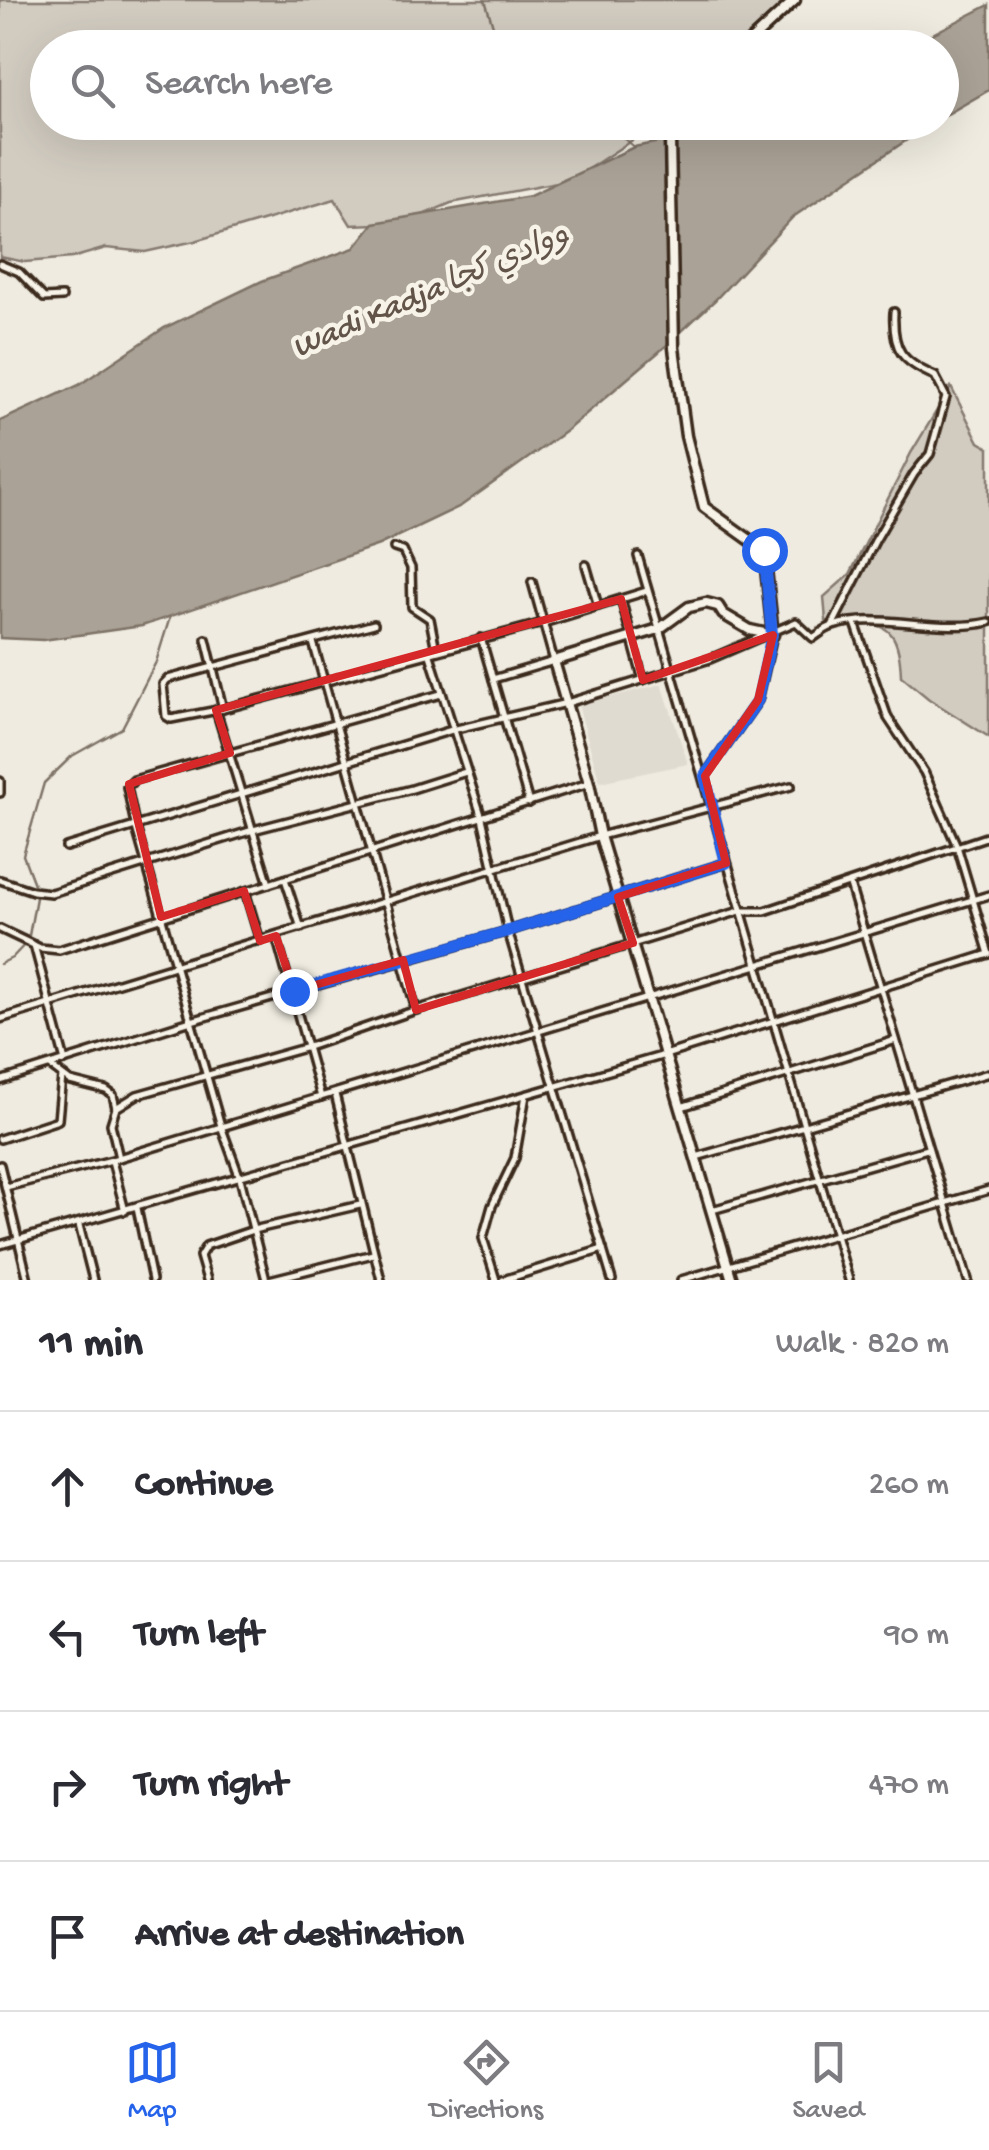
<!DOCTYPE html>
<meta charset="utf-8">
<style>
:root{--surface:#fff;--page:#f7f7f7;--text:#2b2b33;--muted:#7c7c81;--line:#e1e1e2;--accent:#2563eb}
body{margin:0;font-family:"Gochi Hand","Playpen Sans Arabic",sans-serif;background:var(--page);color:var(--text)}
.stop{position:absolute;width:30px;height:30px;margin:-22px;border:8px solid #2563eb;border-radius:50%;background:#fff}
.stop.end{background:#2563eb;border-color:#fff;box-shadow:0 2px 10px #0008}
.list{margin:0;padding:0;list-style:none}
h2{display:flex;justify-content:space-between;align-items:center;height:130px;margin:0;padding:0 40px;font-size:42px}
h2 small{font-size:32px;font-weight:400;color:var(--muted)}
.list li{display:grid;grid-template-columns:65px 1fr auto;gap:30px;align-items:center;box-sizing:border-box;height:150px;padding:0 40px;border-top:2px solid var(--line)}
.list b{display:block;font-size:38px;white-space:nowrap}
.list em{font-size:32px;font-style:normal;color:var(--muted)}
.icon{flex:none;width:55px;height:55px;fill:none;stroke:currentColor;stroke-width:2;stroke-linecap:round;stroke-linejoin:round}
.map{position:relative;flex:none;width:989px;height:1280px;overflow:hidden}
.search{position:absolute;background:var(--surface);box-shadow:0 10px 40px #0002;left:30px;right:30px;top:30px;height:110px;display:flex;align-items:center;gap:25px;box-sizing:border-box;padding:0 35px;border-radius:55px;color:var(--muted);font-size:38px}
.sheet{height:730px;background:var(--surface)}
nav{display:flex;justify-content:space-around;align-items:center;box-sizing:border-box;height:140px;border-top:2px solid var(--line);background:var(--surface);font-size:28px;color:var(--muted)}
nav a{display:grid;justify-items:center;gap:5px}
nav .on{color:var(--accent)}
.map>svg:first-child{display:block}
.built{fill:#e0dbd0}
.green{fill:#d1cbc0;stroke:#867a6f;stroke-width:2.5}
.water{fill:#aaa296;stroke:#7e7266;stroke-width:2.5}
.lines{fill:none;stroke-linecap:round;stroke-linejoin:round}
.stream{stroke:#7e7266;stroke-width:2.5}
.minor-casing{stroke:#3b2a1e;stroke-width:12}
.secondary-casing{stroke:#3b2a1e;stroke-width:15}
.minor{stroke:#f7f3e8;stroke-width:5}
.secondary{stroke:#f7f3e8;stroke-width:8}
.route{stroke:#2563eb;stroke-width:12}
.marked{fill:none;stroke:#d62828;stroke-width:8;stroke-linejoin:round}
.labels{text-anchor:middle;stroke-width:9;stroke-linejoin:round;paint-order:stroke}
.water-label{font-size:32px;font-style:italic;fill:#625448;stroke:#f7f3e8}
</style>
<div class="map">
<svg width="989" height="1280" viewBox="0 0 989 1280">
<rect width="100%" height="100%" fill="#efebe0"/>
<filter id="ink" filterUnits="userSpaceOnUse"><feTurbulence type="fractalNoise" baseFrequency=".01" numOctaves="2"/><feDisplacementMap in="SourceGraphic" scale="20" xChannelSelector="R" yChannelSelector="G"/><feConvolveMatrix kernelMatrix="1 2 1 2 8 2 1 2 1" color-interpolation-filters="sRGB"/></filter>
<g filter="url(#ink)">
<!-- built -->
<path class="built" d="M662,684L688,764L600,782L578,705Z"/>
<!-- green -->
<g class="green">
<path d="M0,0H795L743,47L48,48V122L673,123L659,131L637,137L585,171L557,183L451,203L404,223L351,225L335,199L195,241L145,252L106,248L72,258L25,262L0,257Z"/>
<path d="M951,387L979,442L989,448V737L929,699L901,676C899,614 877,626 826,621L824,597L850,574L911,453Z"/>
</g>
<!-- water -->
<g class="water">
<path d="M989,5V90L942,117V48L907,47Z"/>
<path d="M761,122L932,123L793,217L715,300L667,345L566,431L461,506L379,545L142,626L43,640L0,638V421L79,385L164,328L262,281L354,248L374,223L530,196L634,147Z"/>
</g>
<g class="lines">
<!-- stream -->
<g class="stream">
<path d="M485,0L493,26L507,48"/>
<path d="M605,122L634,147"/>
<path d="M0,964L12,958L28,941L37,892L23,855L44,783L72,756L122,728L156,662L170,617"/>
</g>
<defs>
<g id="minor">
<path d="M0,264L19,272L44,298L62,297"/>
<path d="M394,548L403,551L411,568L412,607L430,619L436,650"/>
<path d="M638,556L849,1280"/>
<path d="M586,565L598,606"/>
<path d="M621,599L643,680"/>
<path d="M855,623L888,718L924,772L957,846L989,954"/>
<path d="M374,624L168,679L163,684L166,716L171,719L223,709L543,623L647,591"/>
<path d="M832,626L875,541L914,474L930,454L946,397L935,376C902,362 892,350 894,312"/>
<path d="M481,638L529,803"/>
<path d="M206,639L223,709"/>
<path d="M313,642L416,1010"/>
<path d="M429,652L482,818L508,931L612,1280"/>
<path d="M493,679L554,661L532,582"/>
<path d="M216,710L269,884"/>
<path d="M705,776L758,700L773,635"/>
<path d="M0,781V793"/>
<path d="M66,847L452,730L567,703L710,659L796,622L813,638C819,634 826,628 833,626C877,611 939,634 989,622"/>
<path d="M285,879L301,928"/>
<path d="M0,880L33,891L51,893L253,830L412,789L466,772"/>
<path d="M850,885L968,1280"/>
<path d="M245,891L260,941"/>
<path d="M0,929L40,948L59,950L589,783"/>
<path d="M276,936L321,1097"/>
<path d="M34,945L65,1061"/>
<path d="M0,1019L600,836L791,786"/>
<path d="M50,1066L70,1081L106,1090L113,1095L116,1108L111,1124L119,1158"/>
<path d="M0,1081L191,1021L508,931L726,863"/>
<path d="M335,1094L381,1280"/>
<path d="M681,1107L896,1040"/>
<path d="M116,1108L137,1095L308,1047L416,1010L740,911H765L989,836"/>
<path d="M0,1139L58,1120L62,1076"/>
<path d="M696,1157L989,1073"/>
<path d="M112,1161L125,1211"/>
<path d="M0,1165L28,1280"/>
<path d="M6,1187L112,1160L989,895"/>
<path d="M137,1208L152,1280"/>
<path d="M712,1210L927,1149"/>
<path d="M79,1225L93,1280"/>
<path d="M0,1245L665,1055L989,954"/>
<path d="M207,1280L200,1256L206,1246L253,1230L360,1205"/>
<path d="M266,1280L240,1178L221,1126L135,824L127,787L134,780L441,694"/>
<path d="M269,1280L373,1254"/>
<path d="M496,1280L483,1238L492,1206L515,1158L526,1095"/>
<path d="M503,1280L603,1249"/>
<path d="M681,1280L989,1190"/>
</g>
<g id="secondary">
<path d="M743,48L795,0"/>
<path d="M681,122L670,139L674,348L686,436L704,507L764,550L773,635L750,630L723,614L718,606L706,603L689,607L659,629L554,661L589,783L600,836L732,1280"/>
</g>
</defs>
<!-- minor casing -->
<use href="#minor" class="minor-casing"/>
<!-- secondary casing -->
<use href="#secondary" class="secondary-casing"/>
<!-- minor -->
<use href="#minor" class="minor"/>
<!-- secondary -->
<use href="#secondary" class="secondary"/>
</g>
</g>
<g class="lines" filter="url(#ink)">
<!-- route -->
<path class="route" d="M294,991L508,931L726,863L705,776L758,700L772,634L764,550"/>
</g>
<!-- marked area -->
<path class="marked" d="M621,599L643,680L773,635L758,700L705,776L726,863L618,897L633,943L416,1010L403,960L294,991L276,936L260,941L244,891L161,917L129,784L230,753L216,710Z"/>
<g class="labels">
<!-- water labels -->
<g class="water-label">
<text transform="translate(430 288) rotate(-23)" y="11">Wadi Kadja ووادي كجا</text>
</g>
</g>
</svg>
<div class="stop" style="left:764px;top:550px"></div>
<div class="stop end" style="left:294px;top:991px"></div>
<div class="search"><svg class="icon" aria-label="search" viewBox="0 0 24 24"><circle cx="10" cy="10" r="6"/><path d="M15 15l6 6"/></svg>Search here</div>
</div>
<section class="sheet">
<h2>11 min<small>Walk · 820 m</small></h2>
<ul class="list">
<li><svg class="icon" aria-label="ahead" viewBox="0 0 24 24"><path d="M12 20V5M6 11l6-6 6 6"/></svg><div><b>Continue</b></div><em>260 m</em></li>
<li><svg class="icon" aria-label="left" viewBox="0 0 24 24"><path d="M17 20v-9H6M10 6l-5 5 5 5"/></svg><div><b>Turn left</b></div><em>90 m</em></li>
<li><svg class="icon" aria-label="right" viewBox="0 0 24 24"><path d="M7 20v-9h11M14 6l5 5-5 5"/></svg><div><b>Turn right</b></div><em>470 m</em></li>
<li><svg class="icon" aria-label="arrive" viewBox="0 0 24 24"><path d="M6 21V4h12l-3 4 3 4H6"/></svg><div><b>Arrive at destination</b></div></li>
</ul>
</section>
<nav>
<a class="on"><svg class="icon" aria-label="map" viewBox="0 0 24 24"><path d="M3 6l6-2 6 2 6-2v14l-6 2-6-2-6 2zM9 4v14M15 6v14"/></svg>Map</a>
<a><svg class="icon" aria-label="directions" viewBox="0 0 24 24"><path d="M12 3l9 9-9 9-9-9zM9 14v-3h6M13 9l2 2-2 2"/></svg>Directions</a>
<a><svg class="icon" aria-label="saved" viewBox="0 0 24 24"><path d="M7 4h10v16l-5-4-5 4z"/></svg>Saved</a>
</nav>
